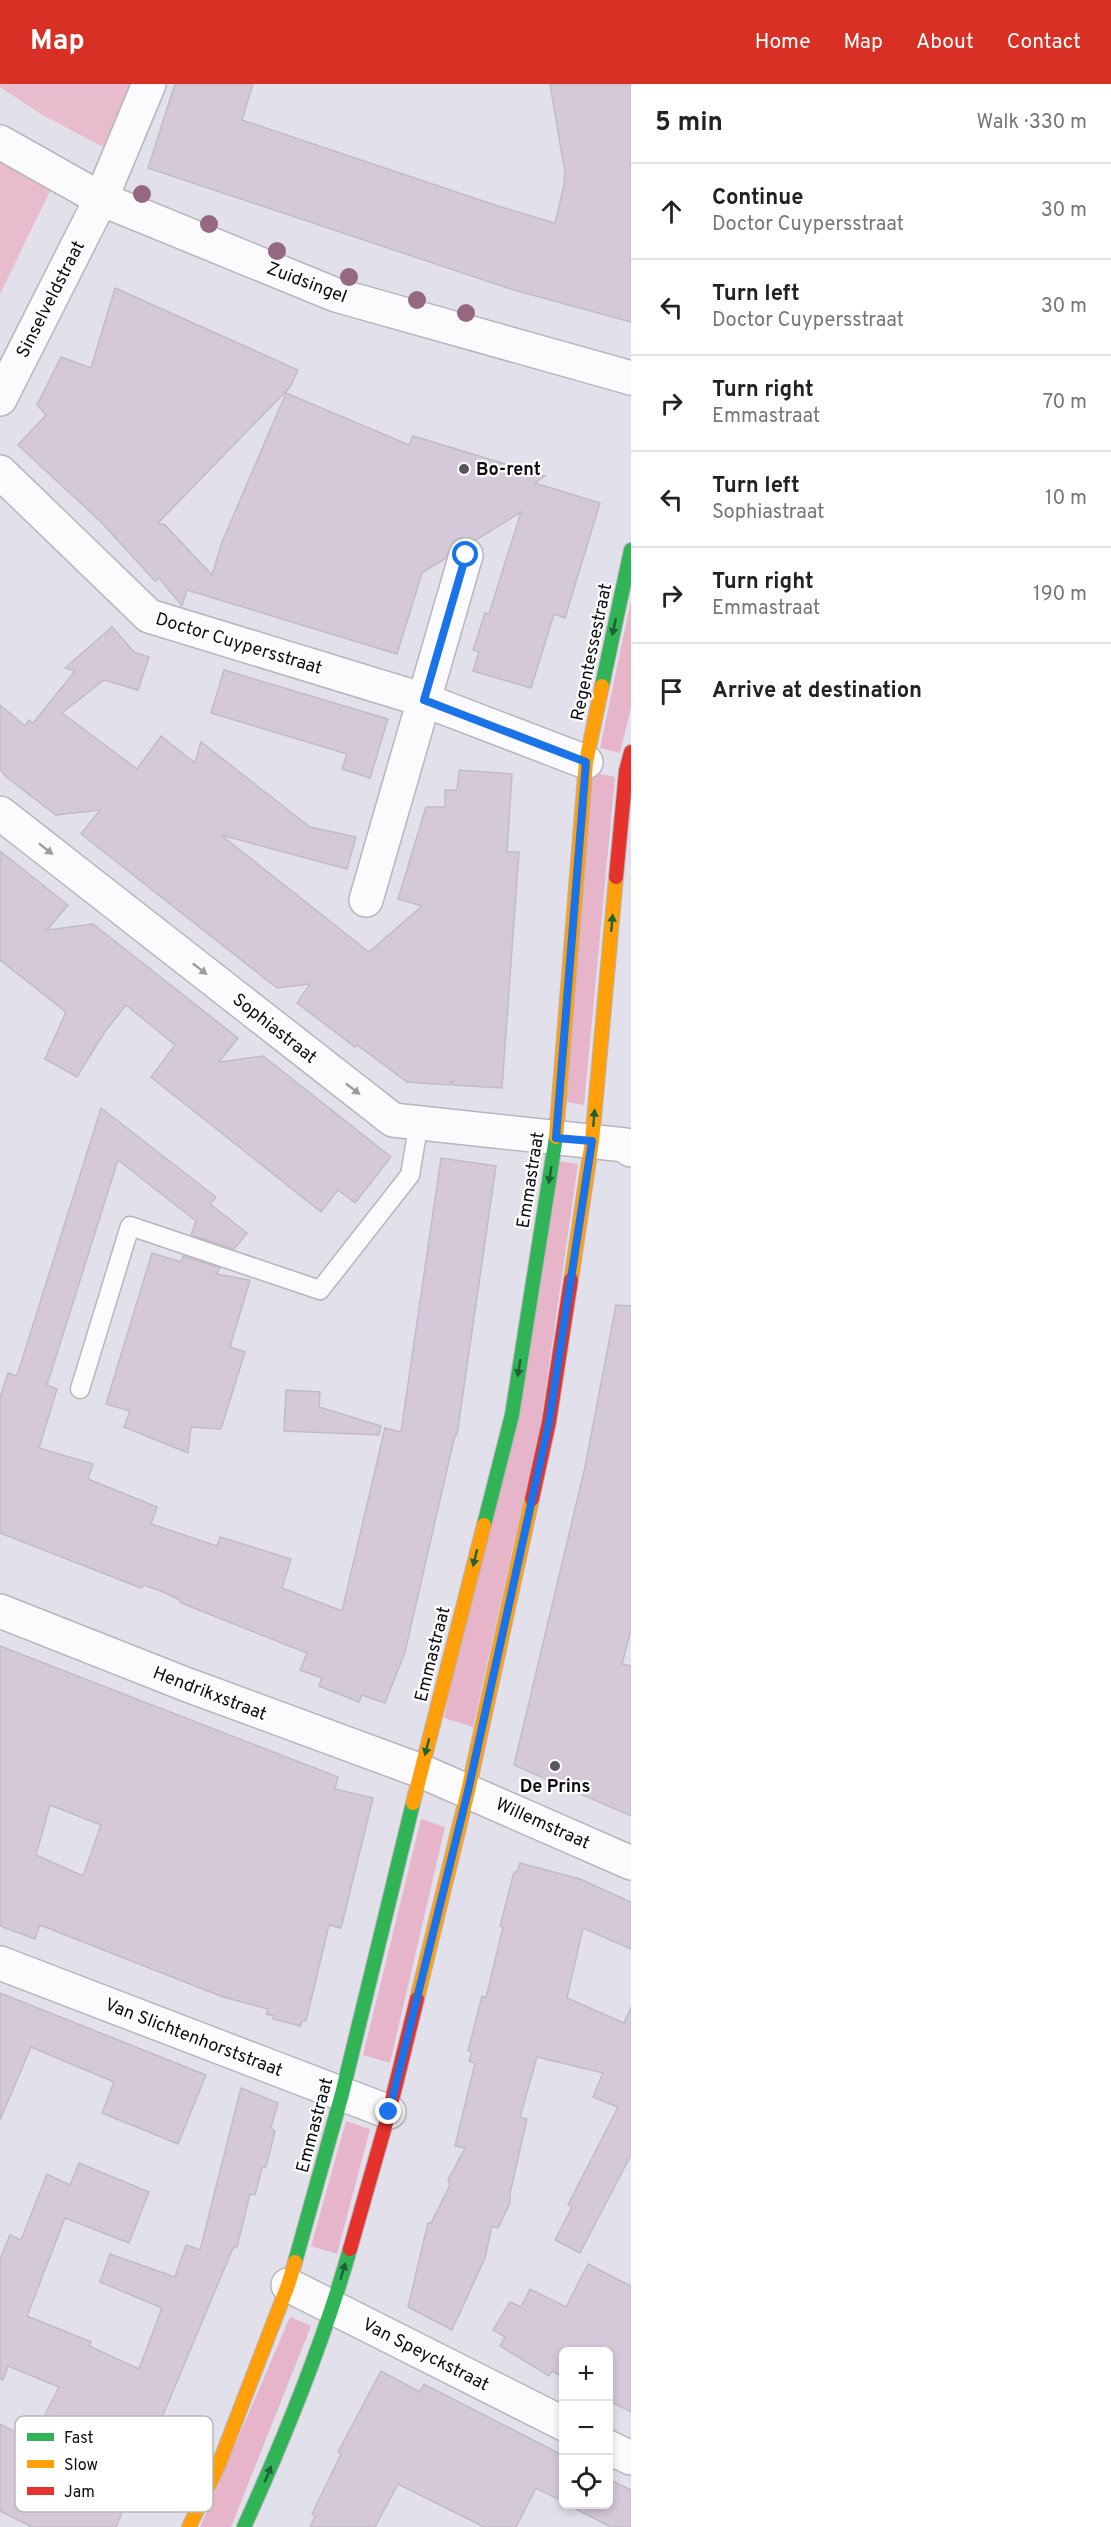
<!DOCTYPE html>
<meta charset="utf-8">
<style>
:root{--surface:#fff;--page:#f6f6f6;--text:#222;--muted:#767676;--line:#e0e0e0;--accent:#d93025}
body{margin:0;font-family:Overpass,sans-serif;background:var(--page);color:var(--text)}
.controls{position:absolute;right:18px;bottom:18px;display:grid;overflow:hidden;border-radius:9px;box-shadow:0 3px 9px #0003}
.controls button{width:54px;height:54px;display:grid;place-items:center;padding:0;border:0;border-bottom:2px solid var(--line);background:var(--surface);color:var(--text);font:30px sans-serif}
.stop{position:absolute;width:18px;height:18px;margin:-14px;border:4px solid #1a73e8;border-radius:50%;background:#fff}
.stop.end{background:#1a73e8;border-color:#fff;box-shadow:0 2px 6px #0008}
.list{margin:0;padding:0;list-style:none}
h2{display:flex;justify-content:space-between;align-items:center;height:78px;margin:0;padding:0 24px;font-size:26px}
h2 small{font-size:20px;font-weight:400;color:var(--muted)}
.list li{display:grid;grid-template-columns:39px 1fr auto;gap:18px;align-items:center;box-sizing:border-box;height:96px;padding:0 24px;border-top:2px solid var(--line)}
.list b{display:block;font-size:22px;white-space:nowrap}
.list p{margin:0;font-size:20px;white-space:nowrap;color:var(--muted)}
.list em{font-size:20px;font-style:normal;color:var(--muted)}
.icon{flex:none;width:33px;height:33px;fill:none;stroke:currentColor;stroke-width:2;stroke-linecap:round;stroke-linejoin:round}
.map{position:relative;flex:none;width:631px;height:2443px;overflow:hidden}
header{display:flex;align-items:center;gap:36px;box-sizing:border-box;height:84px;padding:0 30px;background:var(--accent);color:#fff}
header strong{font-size:28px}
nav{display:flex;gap:33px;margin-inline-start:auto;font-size:21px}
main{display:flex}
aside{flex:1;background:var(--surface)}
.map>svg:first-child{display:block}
.green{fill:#e8bbcd}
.forest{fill:#e7b5c9}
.building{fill:#d5c8d8;stroke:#c0bdc4;stroke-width:1.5;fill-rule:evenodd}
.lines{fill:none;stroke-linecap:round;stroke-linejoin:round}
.lane-casing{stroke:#b7b5bd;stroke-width:21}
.street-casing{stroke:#b7b5bd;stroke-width:36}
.fast-casing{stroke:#b7b5bd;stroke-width:16}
.slow-casing{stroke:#b7b5bd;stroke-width:16}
.jam-casing{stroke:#b7b5bd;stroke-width:16}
.lane{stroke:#fbfafc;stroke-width:18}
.street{stroke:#fbfafc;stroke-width:33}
.fast{stroke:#30b455;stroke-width:14}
.slow{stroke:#ff9f0a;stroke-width:14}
.jam{stroke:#e5322d;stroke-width:14}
.tree{fill:#946881}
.oneway{fill:#1f6034}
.oneway2{fill:#9c9b9f}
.route{stroke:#1a73e8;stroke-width:8}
.poi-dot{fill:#58575e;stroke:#fff;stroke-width:2}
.labels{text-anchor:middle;stroke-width:4.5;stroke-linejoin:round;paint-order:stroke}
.street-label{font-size:18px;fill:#0e0d13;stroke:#fff}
.poi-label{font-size:18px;font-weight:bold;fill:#0e0d13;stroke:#fff;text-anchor:start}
.key{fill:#fff;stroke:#b7b6b8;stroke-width:1.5}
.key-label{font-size:16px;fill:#0e0d13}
</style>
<header>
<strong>Map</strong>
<nav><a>Home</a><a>Map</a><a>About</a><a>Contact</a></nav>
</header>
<main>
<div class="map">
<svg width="631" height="2443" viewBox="0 0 631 2443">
<rect width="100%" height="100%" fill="#e2e0ea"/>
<!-- green -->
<g class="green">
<path d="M0,0H132L105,64L41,30L0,3Z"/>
<path d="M0,77L50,107L0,210Z"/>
</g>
<!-- forest -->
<g class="forest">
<path d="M631,516V623L620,669L600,664Z"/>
<path d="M592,688L615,693L584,1021L566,1018Z"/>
<path d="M558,1077L578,1080L541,1337L473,1643L444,1634Z"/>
<path d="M421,1735L445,1743L390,1979L363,1971Z"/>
<path d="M346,2037L370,2045L337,2170L311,2162Z"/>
<path d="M290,2233L311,2242L231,2443H200Z"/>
</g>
<!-- building -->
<g class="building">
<path d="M175,0H253L242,36L498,122L555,139L564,101L565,89L550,0H631V238L514,206L148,84Z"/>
<path d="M115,204L298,286L290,303L158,439L165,441L212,491L222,458L286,309L409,361L413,352L545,392L535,399L600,419L565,534L554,530L531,604L473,587L479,568L473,566L485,529L489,530L521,428L476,456L462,453L453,457L446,474L422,489L397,570L187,506L182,522L159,494L155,497L100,437L18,361L46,331L37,321L61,273L91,284Z"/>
<path d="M112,543L134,568L149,573L138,606L104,596L62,629L137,685L161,652L195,679L201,658L310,743L356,753L347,785L221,751L369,868L422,822L398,815L426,723H445V706H457L459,686L512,690L507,768H519L502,1004L452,1001L453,996L449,1001L407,998L357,961L355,963L297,919L310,900L277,904L81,750L100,726L56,731L5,692L0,685V621L25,642L29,636L33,639L75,587L65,584Z"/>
<path d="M224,586L388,635L370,694L342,685L347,670L211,629Z"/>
<path d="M0,767L68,821L47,846L93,840L238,954L219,978L263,972L391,1073L355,1119L338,1106L321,1128L151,993L175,961L126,921L104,949L77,993L45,975L66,928L0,876Z"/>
<path d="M101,1024L216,1113L210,1120L247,1149L234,1165L191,1151L196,1137L118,1076L47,1301L57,1305L39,1364L93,1380L88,1395L157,1423L151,1440L217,1462L220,1453L291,1475L282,1504L342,1527L385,1344L401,1348L441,1074L496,1082L457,1351H455L405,1568L385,1619L362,1611L359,1618L319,1602L322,1594L300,1586L307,1569L181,1519L180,1516L163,1508L144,1501L141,1504L0,1449V1314L8,1289L17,1292Z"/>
<path d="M152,1169L181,1178L183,1172L220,1184L216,1190L250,1196L230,1263L245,1268L221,1345L191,1343L188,1369L124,1343L130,1327L106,1320Z"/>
<path d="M616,1221L631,1222V1546L622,1580L631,1582V1732L514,1681L585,1383Z"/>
<path d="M286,1306L320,1308L319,1323L381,1342L379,1351L284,1347Z"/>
<path d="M0,1562L338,1693L335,1705L373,1714L341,1844L329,1841L306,1937H302L301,1942L273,1935L274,1932L266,1930L268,1925L223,1913L40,1841L35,1855L0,1842ZM50,1721L101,1741L83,1792L36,1771Z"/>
<path d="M520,1779L580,1795L631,1818V1865L583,1844L567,1914L624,1939L631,1923V2071L580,2169L555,2156L572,2123L568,2121L618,2023L593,2013L603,1989L537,1973L520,2033L527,2035L510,2109V2119L498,2144L492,2142L485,2174L452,2246L408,2223L428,2139H431L450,2101L448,2096L465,2064L455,2062L475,1979L469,1977L472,1968L468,1967L482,1912L486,1914L503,1843L500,1842L514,1788H517Z"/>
<path d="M0,1909L206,1991L178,2060L102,2029L114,1998L31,1963L0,2036Z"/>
<path d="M241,2004L278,2019L271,2044L275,2047L266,2083L262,2084L255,2111L250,2110L237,2163L233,2164L116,2443H32L0,2427V2340L32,2356L59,2303L8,2282L3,2296L0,2295V2175L10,2151L21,2156L47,2090L70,2101L79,2079L149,2108L129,2159L65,2134L27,2232L91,2258L89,2262L139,2285L162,2224L100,2198L110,2170L175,2193L186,2161L200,2166Z"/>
<path d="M588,2180L631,2202V2328L609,2317V2268H564V2294L552,2287L549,2292L500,2262L505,2253L493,2246L510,2218L521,2223L530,2205L566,2223Z"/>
<path d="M381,2287L420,2308L424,2300L564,2372V2418L536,2404L516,2443H484L398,2400L375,2443H310L315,2432L312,2430L341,2370L338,2368Z"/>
<path d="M609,2395L631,2406V2443H611L568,2421H609Z"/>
</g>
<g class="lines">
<defs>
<path id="lane" d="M80,1305L130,1142L320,1206L410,1091L419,1038"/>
<g id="street">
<path d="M0,58L101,115L336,211L631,294"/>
<path d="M0,315L101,115L149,0"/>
<path d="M0,388L149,532L424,616L586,678"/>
<path d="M0,729L393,1036L625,1061L631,1066"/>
<path d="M366,816L466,471"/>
<path d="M0,1527L185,1600L421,1687L631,1779"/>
<path d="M0,1879L389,2028"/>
<path d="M288,2201L564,2340"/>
<path d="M608,2363L631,2374"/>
</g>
<g id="fast">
<path d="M602,602L631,466"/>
<path d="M484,1441L512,1331L556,1053"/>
<path d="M295,2178L342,2010L413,1719"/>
<path d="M244,2443C285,2353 323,2260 350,2165"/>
</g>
<g id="slow">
<path d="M556,1053L586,678L602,602"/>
<path d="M571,1196L592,1057L616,793"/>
<path d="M413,1719L484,1441"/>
<path d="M417,1915L468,1707L532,1415"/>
<path d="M189,2443L219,2380L288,2201L295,2178"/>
</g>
<g id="jam">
<path d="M616,793L626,687L631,668"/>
<path d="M532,1415L549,1338L571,1196"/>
<path d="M350,2165L389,2028L417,1915"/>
</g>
</defs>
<!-- lane casing -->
<use href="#lane" class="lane-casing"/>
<!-- street casing -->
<use href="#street" class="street-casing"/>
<!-- fast casing -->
<use href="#fast" class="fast-casing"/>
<!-- slow casing -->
<use href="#slow" class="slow-casing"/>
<!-- jam casing -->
<use href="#jam" class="jam-casing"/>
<!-- lane -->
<use href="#lane" class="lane"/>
<!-- street -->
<use href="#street" class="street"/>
<!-- fast -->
<use href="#fast" class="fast"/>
<!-- slow -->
<use href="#slow" class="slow"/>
<!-- jam -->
<use href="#jam" class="jam"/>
</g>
<!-- trees -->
<g class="tree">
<circle cx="142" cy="110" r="9"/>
<circle cx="209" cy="140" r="9"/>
<circle cx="277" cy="167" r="9"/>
<circle cx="349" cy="193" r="9"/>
<circle cx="417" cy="216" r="9"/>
<circle cx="466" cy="229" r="9"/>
</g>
<!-- one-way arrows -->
<defs><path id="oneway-solid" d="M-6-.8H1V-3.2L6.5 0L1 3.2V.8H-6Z" transform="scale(1.5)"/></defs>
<g class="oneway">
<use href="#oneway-solid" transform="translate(614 543) rotate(102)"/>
<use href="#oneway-solid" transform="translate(612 839) rotate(-85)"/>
<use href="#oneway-solid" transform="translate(594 1034) rotate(-85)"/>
<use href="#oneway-solid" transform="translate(550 1091) rotate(99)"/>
<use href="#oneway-solid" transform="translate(519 1284) rotate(99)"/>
<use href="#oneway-solid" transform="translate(475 1474) rotate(104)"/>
<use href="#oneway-solid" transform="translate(427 1663) rotate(104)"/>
<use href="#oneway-solid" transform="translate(343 2187) rotate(-74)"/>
<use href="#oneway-solid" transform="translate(268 2390) rotate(-68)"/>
</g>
<g class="oneway2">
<use href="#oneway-solid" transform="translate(46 765) rotate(38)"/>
<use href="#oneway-solid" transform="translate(200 885) rotate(38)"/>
<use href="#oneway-solid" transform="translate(353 1005) rotate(38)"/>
</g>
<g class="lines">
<!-- route -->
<path class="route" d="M389,2028L468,1707L549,1338L592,1057L556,1054L586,678L424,616L466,471"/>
</g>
<!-- markers -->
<g class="poi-dot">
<circle cx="464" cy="385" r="6"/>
<circle cx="555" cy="1682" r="6"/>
</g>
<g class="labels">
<!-- street labels -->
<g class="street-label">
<text transform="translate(307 198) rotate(21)" y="6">Zuidsingel</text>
<text transform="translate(50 215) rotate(-63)" y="6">Sinselveldstraat</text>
<text transform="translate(239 559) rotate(17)" y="6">Doctor Cuypersstraat</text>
<text transform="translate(591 568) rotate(-78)" y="6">Regentessestraat</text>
<text transform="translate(275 944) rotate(38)" y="6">Sophiastraat</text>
<text transform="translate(530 1096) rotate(-81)" y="6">Emmastraat</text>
<text transform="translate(432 1570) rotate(-76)" y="6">Emmastraat</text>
<text transform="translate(210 1609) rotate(21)" y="6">Hendrikxstraat</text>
<text transform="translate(543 1739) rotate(24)" y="6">Willemstraat</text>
<text transform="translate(194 1953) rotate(21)" y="6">Van Slichtenhorststraat</text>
<text transform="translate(314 2041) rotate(-75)" y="6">Emmastraat</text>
<text transform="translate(426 2270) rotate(27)" y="6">Van Speyckstraat</text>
</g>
<!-- poi labels -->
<g class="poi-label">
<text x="476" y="391">Bo-rent</text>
<text x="555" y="1708" text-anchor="middle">De Prins</text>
</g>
</g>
<!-- legend -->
<rect x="15" y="2332" width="198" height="96" rx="9" class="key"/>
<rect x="27" y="2349" width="27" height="8" fill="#30b455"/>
<rect x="27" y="2376" width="27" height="8" fill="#ff9f0a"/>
<rect x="27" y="2403" width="27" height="8" fill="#e5322d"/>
<g class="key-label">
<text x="64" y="2359">Fast</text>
<text x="64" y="2386">Slow</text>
<text x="64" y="2413">Jam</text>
</g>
</svg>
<div class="controls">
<button>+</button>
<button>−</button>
<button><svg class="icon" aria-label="locate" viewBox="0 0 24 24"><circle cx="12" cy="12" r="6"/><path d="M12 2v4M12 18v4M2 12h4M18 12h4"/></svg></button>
</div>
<div class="stop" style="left:466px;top:471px"></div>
<div class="stop end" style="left:389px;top:2028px"></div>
</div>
<aside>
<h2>5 min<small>Walk · 330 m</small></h2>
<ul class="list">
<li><svg class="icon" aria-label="ahead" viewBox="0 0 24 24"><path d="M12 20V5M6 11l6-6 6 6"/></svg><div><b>Continue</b><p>Doctor Cuypersstraat</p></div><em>30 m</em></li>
<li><svg class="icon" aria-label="left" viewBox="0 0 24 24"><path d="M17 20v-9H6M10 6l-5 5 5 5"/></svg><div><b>Turn left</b><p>Doctor Cuypersstraat</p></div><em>30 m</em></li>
<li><svg class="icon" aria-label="right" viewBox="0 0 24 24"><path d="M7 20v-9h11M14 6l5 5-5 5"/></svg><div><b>Turn right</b><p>Emmastraat</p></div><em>70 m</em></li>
<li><svg class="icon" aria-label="left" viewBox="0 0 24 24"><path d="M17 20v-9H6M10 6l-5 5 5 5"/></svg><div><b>Turn left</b><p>Sophiastraat</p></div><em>10 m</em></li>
<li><svg class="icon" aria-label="right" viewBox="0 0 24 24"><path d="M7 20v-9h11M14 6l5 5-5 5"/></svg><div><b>Turn right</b><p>Emmastraat</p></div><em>190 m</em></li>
<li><svg class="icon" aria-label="arrive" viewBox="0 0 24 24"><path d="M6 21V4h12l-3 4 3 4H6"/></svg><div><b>Arrive at destination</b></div></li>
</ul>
</aside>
</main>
